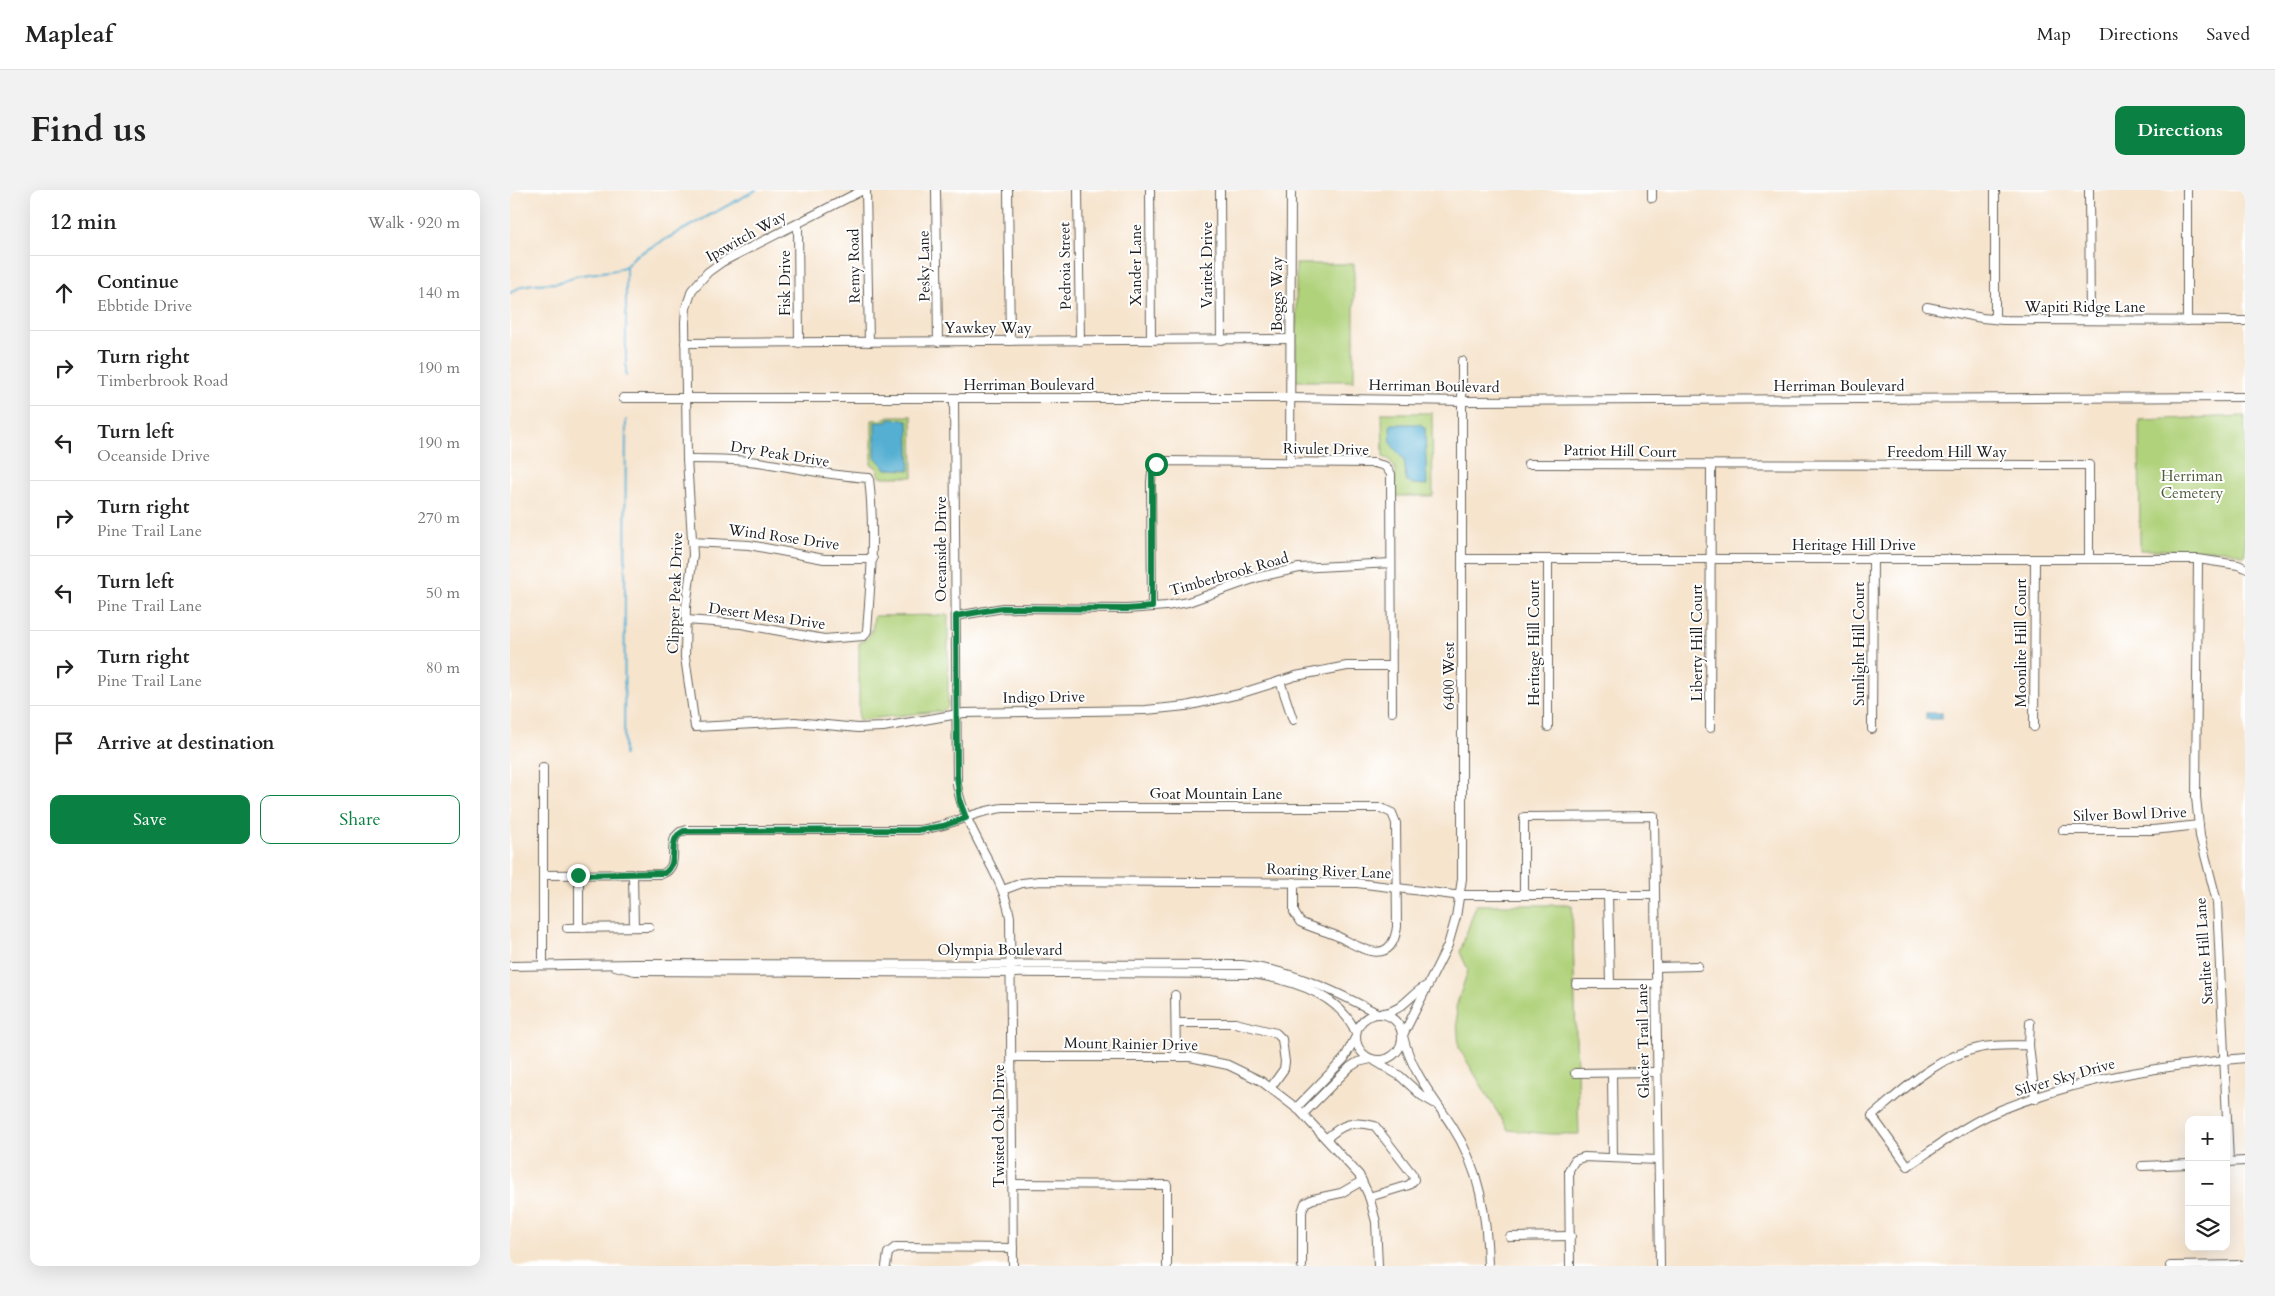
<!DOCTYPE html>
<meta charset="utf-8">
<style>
:root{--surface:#fff;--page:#f2f2f2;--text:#222;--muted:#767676;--line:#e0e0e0;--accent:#0b8043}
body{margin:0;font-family:Cardo,serif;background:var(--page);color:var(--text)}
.controls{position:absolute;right:15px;bottom:15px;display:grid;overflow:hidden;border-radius:10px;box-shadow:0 5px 20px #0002}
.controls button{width:45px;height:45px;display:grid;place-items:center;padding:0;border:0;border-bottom:1px solid var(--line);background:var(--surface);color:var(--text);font:25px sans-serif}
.stop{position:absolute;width:15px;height:15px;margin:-11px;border:4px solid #0b8043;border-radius:50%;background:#fff}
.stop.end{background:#0b8043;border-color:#fff;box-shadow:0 1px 5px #0008}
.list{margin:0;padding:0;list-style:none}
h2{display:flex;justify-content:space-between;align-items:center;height:65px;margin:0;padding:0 20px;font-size:21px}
h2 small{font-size:16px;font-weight:400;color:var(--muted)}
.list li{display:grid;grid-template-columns:32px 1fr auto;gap:15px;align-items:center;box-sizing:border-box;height:75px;padding:0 20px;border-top:1px solid var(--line)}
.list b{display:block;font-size:19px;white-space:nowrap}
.list p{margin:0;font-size:16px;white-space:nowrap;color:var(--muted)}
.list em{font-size:16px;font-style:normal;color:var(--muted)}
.actions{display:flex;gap:10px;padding:15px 20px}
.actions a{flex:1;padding:11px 0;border:1px solid var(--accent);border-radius:10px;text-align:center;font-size:18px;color:var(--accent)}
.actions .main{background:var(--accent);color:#fff}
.icon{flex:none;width:28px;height:28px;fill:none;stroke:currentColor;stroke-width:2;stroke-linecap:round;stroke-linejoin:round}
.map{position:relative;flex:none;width:1735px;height:1076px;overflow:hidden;border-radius:10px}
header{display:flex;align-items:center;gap:30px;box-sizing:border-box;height:70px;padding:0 25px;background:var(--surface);border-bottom:1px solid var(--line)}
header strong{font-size:24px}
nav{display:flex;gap:28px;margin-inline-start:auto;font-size:18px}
.intro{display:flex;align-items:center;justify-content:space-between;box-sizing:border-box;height:120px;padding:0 30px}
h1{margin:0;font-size:35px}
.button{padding:12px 22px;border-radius:10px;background:var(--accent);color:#fff;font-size:18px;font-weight:700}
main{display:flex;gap:30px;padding:0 30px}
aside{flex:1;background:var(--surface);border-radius:10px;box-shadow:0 5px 20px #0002}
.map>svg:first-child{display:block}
.green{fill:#b0d27a;stroke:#66774b}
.water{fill:#54afd2;stroke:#386677}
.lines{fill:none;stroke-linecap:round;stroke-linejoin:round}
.stream{stroke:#54afd2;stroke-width:2}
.minor-casing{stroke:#68625a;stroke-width:10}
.minor{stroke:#fff;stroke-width:8}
.route{stroke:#0b8043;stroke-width:6}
.labels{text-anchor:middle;stroke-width:4;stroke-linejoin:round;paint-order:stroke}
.street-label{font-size:15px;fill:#1c1c1c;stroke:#fff}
.park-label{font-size:15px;fill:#505c3d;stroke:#fff}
</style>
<header>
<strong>Mapleaf</strong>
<nav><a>Map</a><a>Directions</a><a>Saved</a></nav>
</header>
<div class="intro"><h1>Find us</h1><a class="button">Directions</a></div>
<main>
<aside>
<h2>12 min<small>Walk · 920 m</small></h2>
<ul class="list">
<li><svg class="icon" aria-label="ahead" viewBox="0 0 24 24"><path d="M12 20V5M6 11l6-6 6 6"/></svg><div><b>Continue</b><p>Ebbtide Drive</p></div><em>140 m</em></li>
<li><svg class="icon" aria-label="right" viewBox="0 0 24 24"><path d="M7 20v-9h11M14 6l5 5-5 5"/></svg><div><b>Turn right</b><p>Timberbrook Road</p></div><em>190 m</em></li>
<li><svg class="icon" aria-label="left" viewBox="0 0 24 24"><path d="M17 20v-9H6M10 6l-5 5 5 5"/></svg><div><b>Turn left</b><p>Oceanside Drive</p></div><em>190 m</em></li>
<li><svg class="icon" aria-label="right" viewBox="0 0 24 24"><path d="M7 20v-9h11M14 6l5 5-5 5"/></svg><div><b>Turn right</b><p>Pine Trail Lane</p></div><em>270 m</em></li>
<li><svg class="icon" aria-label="left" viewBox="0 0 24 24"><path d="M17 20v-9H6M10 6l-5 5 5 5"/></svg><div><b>Turn left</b><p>Pine Trail Lane</p></div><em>50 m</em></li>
<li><svg class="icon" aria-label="right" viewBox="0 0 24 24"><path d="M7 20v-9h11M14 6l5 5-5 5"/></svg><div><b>Turn right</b><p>Pine Trail Lane</p></div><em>80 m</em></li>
<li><svg class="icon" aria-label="arrive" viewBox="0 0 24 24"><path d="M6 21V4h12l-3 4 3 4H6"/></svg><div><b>Arrive at destination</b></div></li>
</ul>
<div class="actions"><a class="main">Save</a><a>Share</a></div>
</aside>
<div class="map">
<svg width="1735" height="1076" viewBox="0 0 1735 1076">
<rect width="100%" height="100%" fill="#fff"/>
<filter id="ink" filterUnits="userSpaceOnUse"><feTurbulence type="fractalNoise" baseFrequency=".02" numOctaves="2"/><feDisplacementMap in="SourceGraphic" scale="10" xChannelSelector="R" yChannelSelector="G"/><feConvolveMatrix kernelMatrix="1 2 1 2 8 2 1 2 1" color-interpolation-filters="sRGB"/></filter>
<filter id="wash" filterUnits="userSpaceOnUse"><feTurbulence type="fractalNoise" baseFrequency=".0096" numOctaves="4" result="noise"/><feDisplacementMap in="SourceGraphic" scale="20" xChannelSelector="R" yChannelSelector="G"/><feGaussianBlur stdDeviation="1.12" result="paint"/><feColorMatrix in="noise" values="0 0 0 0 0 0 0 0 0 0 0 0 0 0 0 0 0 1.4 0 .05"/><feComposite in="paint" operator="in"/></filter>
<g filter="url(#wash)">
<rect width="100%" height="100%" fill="#f6e4cd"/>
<!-- green -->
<g class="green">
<rect x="786" y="74" width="58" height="117"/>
<path d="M872,223H922L923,306H884L886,280L879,269L873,267Z"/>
<path d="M377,226H402L403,287H370L367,278L360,273L362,271V230L376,229Z"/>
<path d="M1735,226V366L1714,360H1630L1629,230Z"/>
<path d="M438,425V517L431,522L429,521L349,530V453C362,448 363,439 364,426Z"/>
<path d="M966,715H1062L1069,944H1040L998,940L949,858L946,817L958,780L950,762Z"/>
</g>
<!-- water -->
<g class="water">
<path d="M379,229L398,230L400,280L376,279L365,267V232H378Z"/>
<path d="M882,234H910L915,238L917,295L902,294L896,290L894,270L881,254L880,236Z"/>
<rect x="1416" y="523" width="16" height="6"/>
</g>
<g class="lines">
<!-- stream -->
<g class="stream">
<path d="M0,103L12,96L23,94L47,93L66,86L106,80L116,76L125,66L246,0"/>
<path d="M116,186V76"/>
<path d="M114,565L116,230"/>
</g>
</g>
</g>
<g filter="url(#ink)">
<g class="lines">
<defs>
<g id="minor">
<path d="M353,0L212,72L198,82L182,100L176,118L175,132L177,269L183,365L176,417L175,467L185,537L285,532L348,538L373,537L454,523L636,520L676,516L729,504L786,486L837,476H881"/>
<path d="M356,0L359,152"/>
<path d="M426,0L428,152"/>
<path d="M498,0L500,151"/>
<path d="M568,0L570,151"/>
<path d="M640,0L641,150"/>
<path d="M710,0L711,150"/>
<path d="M1142,0V8"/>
<path d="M1579,0L1580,130"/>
<path d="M1677,0V131"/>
<path d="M288,34L289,153"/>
<path d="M1417,117L1472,128L1493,130L1735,131"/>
<path d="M1485,129V0"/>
<path d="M175,153L780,149"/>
<path d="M113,208H780L952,211L1735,207"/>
<path d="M444,209L447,595C455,643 492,680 500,727L503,1076"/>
<path d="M780,273L781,0"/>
<path d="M1018,274L1579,275V369"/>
<path d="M182,352L239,355L314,369H363"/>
<path d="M952,369H1688L1728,375L1735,378"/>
<path d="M1688,369L1686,607L1690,646L1707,712L1719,972"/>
<path d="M642,417L641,292L642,282L646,274L654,271L864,273L875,276L881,284L882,522"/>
<path d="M446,426L493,418L617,419L656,416L678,412L749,387L789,378L881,373"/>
<path d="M176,430L231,434L314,449L354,446L357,441C361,390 365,340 359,288C323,286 290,279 255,273C229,269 203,269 177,269"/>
<path d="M770,491L783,530"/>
<path d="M1038,537V370"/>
<path d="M1524,537L1525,369"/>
<path d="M1200,538L1201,276"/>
<path d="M1362,539L1363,368"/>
<path d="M33,577V775"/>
<path d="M1553,640H1643L1689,635"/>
<path d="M33,685L152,684C169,677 160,661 165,647L170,642L177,640H407C437,638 463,621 493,618H871L882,623L886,633L887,737C881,780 848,756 827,746C815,741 802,738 790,732L784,722V692"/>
<path d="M123,685L124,737"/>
<path d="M493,700L512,693L530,691L847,693L944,705H1145"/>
<path d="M1014,705V627L1144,626L1150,1076"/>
<path d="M1098,705L1100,794"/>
<path d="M69,737V685"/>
<path d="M57,738L139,737"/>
<path d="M0,776L125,774L732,775C781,780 825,801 867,823"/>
<path d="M105,776L125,781L743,784C782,790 830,804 846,843"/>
<path d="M1146,777L1188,776"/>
<path d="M1066,794H1146"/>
<path d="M665,805L666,866"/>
<path d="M873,823C894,821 900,803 918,795"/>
<circle cx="869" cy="847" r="23"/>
<path d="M666,833H725L766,843L772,849L775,872L774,879L761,897"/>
<path d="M1520,833L1519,855L1525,909"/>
<path d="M893,845L938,755L946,727L952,689V171"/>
<path d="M893,846C901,881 923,907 942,936C970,979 977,1026 978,1076"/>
<path d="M1519,855C1502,856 1485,854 1469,858C1428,866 1393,900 1362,926L1398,976C1428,956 1459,932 1493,919C1570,888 1653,876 1735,868"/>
<path d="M502,867H680L718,875L751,891L790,921L849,985L859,1006L866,1032L868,1076"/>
<path d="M865,871L890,886L912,906L924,913"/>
<path d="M1065,883L1147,882"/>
<path d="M1102,883L1103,968"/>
<path d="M786,918L834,869L845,848"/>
<path d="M793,924L840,877L848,872L861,869"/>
<path d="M816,949C832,934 843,930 865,936L903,985L904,990L899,995L859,1007"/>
<path d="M1716,972L1735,971"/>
<path d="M1632,976L1679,974"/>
<path d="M503,994L657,995V1076"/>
<path d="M1000,1047L1061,1046"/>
<path d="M376,1076L378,1063L386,1057L503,1058"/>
<path d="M792,1076V1022L795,1013L803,1009L831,1003L852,991"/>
<path d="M1060,1076L1059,980L1065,970L1074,967L1148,970"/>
<path d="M1660,1076L1735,1075"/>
</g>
</defs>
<!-- minor casing -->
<use href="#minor" class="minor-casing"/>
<!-- minor -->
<use href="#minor" class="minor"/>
</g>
</g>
<g class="lines" filter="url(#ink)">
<!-- route -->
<path class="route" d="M68,685L155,683C171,672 155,649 174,641L407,640L433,636L456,628L450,612L447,586L446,426L492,418L617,419L642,417V282L646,274"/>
</g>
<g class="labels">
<!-- street labels -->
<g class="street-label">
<text transform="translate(236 46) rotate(-29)" y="5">Ipswitch Way</text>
<text transform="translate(626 75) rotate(-90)" y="5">Xander Lane</text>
<text transform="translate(697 75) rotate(-90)" y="5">Varitek Drive</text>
<text transform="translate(344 76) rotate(-91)" y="5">Remy Road</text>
<text transform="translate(414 76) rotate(-91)" y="5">Pesky Lane</text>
<text transform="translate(555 76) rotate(-91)" y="5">Pedroia Street</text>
<text transform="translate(275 93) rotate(-90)" y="5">Fisk Drive</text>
<text transform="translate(767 104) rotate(-90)" y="5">Boggs Way</text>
<text x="1575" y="122">Wapiti Ridge Lane</text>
<text x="478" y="143">Yawkey Way</text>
<text x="519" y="200">Herriman Boulevard</text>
<text transform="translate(924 196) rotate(1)" y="5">Herriman Boulevard</text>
<text x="1329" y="201">Herriman Boulevard</text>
<text transform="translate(816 259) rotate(1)" y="5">Rivulet Drive</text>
<text transform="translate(1110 261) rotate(1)" y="5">Patriot Hill Court</text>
<text x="1437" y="267">Freedom Hill Way</text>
<text transform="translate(270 264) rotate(9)" y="5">Dry Peak Drive</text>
<text transform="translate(274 347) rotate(8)" y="5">Wind Rose Drive</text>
<text x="1344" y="360">Heritage Hill Drive</text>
<text transform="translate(431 359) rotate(-90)" y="5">Oceanside Drive</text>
<text transform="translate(719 384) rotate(-16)" y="5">Timberbrook Road</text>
<text transform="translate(165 403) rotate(-88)" y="5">Clipper Peak Drive</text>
<text transform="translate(257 426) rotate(8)" y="5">Desert Mesa Drive</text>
<text transform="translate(1024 453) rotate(-90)" y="5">Heritage Hill Court</text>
<text transform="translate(1187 453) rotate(-90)" y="5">Liberty Hill Court</text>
<text transform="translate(1511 453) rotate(-90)" y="5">Moonlite Hill Court</text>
<text transform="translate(1349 454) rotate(-90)" y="5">Sunlight Hill Court</text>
<text transform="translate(939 486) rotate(-90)" y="5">6400 West</text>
<text transform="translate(534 507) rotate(-1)" y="5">Indigo Drive</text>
<text x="706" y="609">Goat Mountain Lane</text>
<text transform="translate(1620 624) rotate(-2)" y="5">Silver Bowl Drive</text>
<text transform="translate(819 681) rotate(2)" y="5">Roaring River Lane</text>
<text x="490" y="765">Olympia Boulevard</text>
<text transform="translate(1694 761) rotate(-94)" y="5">Starlite Hill Lane</text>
<text transform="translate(1133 851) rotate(-91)" y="5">Glacier Trail Lane</text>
<text transform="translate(621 854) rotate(1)" y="5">Mount Rainier Drive</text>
<text transform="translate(1555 887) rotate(-16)" y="5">Silver Sky Drive</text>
<text transform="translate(489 936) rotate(-90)" y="5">Twisted Oak Drive</text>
</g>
<!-- park labels -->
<g class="park-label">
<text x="1682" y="291">Herriman<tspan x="1682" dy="17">Cemetery</tspan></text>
</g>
</g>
</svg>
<div class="controls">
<button>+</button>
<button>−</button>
<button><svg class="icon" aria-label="layers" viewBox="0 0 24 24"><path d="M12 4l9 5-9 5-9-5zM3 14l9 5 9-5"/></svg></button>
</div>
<div class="stop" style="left:646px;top:274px"></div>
<div class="stop end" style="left:68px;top:685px"></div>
</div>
</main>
